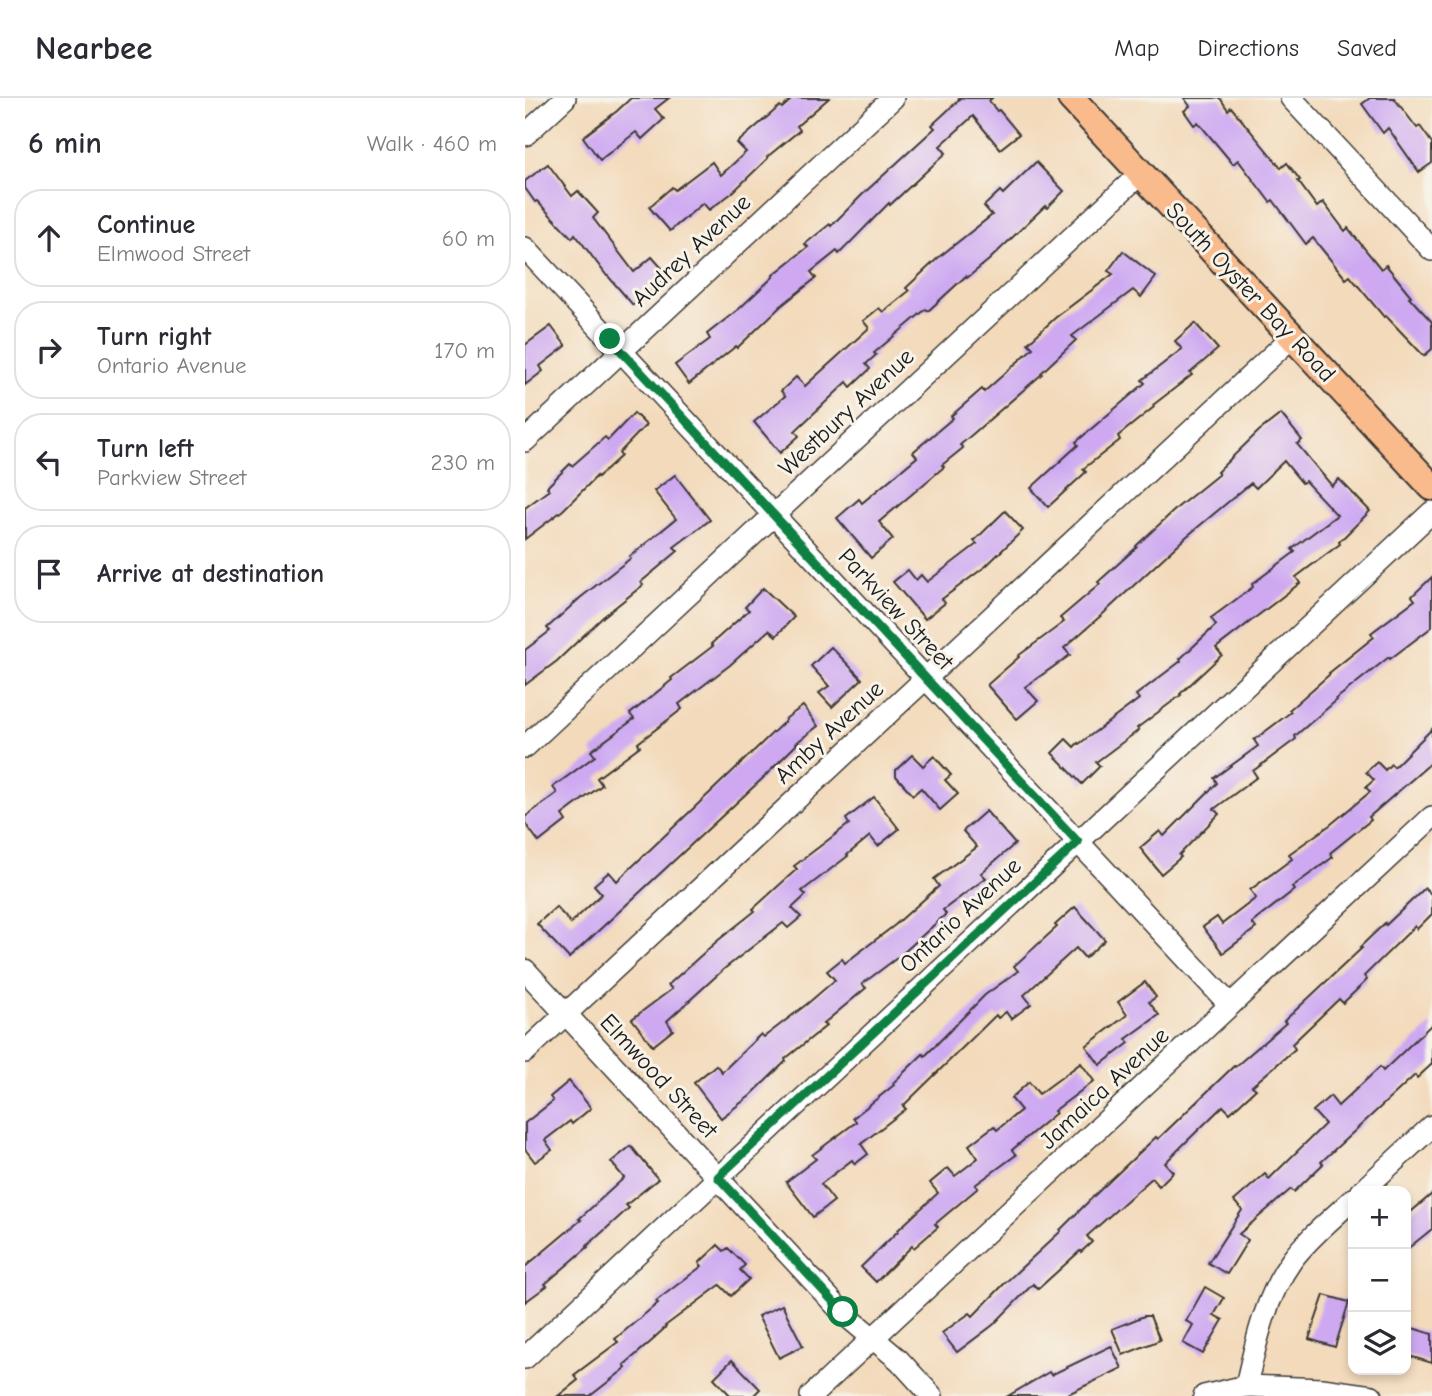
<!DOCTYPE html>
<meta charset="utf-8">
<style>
:root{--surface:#fff;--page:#f2f2f3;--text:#2b2b33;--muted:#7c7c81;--line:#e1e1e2}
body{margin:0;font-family:"Comic Neue",sans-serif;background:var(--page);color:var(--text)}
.controls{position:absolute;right:21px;bottom:21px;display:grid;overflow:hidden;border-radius:14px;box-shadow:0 4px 10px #0003}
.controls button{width:63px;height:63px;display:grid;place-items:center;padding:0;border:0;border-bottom:2px solid var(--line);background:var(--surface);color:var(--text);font:35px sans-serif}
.stop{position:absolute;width:21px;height:21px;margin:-16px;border:5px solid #0b8043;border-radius:50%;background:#fff}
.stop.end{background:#0b8043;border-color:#fff;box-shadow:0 2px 7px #0008}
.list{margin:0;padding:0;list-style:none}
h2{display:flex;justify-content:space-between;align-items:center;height:91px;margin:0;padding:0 28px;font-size:30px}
h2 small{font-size:23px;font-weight:400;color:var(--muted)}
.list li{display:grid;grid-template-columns:46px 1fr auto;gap:21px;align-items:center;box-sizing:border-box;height:98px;margin:0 14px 14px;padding:0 14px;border:2px solid var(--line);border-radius:28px}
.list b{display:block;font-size:26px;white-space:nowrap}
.list p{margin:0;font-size:23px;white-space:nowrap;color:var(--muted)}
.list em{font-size:23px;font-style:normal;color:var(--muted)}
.icon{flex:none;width:38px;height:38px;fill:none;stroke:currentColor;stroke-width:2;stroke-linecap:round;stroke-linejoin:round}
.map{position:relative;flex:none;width:907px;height:1298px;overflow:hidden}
header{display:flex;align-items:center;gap:42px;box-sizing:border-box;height:98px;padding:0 35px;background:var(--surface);border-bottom:2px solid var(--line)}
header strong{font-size:33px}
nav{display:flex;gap:38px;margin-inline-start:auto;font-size:24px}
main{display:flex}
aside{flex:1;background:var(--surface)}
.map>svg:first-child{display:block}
.building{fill:#cea9f2}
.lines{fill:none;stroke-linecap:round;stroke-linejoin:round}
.minor-casing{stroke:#3c3834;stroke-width:24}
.major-casing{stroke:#3c3834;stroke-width:30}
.minor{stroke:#fff;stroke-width:21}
.major{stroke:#fabb8c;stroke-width:26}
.route{stroke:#0b8043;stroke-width:9}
.labels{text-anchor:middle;stroke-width:6;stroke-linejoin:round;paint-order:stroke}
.street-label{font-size:24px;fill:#1c1c1c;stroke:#f7f3e8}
</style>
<header>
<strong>Nearbee</strong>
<nav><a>Map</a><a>Directions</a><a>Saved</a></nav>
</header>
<main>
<aside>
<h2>6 min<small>Walk · 460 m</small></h2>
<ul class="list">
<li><svg class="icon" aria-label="ahead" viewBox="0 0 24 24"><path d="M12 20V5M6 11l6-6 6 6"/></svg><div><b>Continue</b><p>Elmwood Street</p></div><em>60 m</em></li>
<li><svg class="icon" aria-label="right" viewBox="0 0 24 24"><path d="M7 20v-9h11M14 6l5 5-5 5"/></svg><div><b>Turn right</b><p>Ontario Avenue</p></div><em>170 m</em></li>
<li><svg class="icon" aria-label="left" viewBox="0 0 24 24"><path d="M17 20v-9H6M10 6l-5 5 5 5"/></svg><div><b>Turn left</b><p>Parkview Street</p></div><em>230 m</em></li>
<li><svg class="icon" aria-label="arrive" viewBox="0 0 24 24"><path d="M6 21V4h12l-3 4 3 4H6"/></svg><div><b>Arrive at destination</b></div></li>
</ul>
</aside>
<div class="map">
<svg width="907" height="1298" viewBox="0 0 907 1298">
<rect width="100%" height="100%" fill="#f7f3e8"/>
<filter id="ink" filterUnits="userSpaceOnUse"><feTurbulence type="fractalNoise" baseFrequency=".0143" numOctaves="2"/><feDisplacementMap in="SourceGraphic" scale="14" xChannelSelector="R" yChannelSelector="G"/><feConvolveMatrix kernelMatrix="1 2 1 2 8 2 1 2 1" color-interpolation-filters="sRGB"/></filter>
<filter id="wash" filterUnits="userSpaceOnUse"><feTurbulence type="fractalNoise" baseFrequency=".00686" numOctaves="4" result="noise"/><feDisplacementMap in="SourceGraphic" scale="28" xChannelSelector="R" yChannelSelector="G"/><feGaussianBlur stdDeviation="1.57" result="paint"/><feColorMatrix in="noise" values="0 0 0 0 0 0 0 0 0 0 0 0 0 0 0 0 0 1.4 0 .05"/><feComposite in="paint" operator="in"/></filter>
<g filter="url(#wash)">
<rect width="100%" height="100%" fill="#f3dabb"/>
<g id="blocks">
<!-- building -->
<g class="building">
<path d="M106,0H144L130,11L139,21L117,41L111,34L75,62L58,39L92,13Z"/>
<path d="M268,0H304L272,28L275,32L242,59L243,60L207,95L184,112L178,105L145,133L124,109L147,89L150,92L187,64L196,77L221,54L212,45L255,8L257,10Z"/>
<path d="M433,0H467L464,3L472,13L474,12L494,36L475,51L448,18L415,48L421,55L365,107L364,105L314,156L312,153L286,174L291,180L256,208L212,250L211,248L164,286L150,267L185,241L182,236L215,210L248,179V177L283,149L280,146L305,126L306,128L338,96L410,30L407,27L435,1Z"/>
<path d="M659,0H695L703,12L706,9L756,70L762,65L775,82L773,83L792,109L798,104L820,133L823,130L856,171L861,167L886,198L884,199L907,224V251L899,258L861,218L859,219L825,178L821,181L788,140L781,146L748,102L745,104L713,62L708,66L673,24L669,27L659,13L665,8Z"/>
<path d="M845,0H869L892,30L895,28L907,45V65L894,74L863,30L858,35L837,6Z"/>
<path d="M511,64L539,93L522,110L520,108L464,162L442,180L441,178L403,213L401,211L349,255L351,257L341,266L345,271L326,289L322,284L270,333L274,338L255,355L229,324L260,298L256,293L271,279L280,288L344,230L338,223L354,210L358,214L384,193L381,190L414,159L467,117L459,108L475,93L478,96Z"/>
<path d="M23,66L47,98L53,93L73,115L68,120L109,174L127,159L143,177L108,207L83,178H82L50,136L47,140L12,103L10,104L0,90V83Z"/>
<path d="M598,153L631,179L616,199L608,192L547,238L551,242L516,275L517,276L435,347L438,350L417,367L419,369L354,424L368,441L346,460L312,420L334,401L337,405L392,359L388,354L428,320L426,318L457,291L459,294L508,250L503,245L530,220L588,176L583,173Z"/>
<path d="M670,225L693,251L665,275L667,277L628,307L629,309L593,338L595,342L558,371L561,374L523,409L506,390L553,347L551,344L620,285L617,282L657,251L650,243Z"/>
<path d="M26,228L41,248L15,268L18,273L0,287V247Z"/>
<path d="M109,315L121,327L94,355L96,358L73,379L72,378L38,412L0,441V410L24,392L22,389L45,366L47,368L80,339L83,342Z"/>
<path d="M756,316L777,342L772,346L807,388L814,381L845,413L814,444L815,446L771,479L775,485L691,550L697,557L655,596L656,597L612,630L614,632L571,664L575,668L557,686L527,655L541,641L549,649L553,645L554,646L614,601L611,597L656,563L655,561L691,527L686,520L728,489L727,486L770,454L767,451L812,417L780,383L777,385L759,363L731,390L726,385L661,439L579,515L539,550L545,557L500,589L513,603L492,621L462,587L494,559L493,558L539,524L535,520L575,486L573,484L612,449L611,448L653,409L694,376L692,374L734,333Z"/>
<path d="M150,377L185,422L149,449L153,453L116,484L118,487L78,519L32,563L0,587V552L25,533L22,530L55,500L106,460L105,458L151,421L129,393Z"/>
<path d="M480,413L498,432L461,468L417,501L420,505L400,521L368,484L383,472L391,482L396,477L402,484L452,446L449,443Z"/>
<path d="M907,479V529L865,561L864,559L811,601L812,602L770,638L771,641L728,673L732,679L689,711L694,716L654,757L656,759L636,776L615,750L635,733L639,738L692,685L689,680L733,648L729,642L766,614L764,612L805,576L804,575L849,539L846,535L890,502L887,498Z"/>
<path d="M238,490L269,519L251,538L244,532L205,567L154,606L157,611L113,645L115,648L72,680L77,687L37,717L41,723L14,744L0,725V719L32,695L28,689L70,658L66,653L109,621L105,616L147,582L146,580L188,548L186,546L224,512L220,509Z"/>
<path d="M306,549L337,581L307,609L294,595L304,588L286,568Z"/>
<path d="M278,608L293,628L271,645L272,646L237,681L44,860L12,826L31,809L46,825L77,796L69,787L84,774L92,783L212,669L261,622L260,621Z"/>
<path d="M907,631V664L844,719L846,722L805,755L808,759L767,789L769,792L727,825L731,830L698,855L678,829L692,819L697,826L731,800L725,792L767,761L764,756L805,727L845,694L841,689L849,682L841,674L852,664L860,672L866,666L869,669Z"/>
<path d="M387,657L398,668L409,658L426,677L420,682L433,696L415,712L396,690L388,697L371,678V672Z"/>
<path d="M349,699L374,731L353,748L345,738L322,757L323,758L277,793L281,797L267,810L276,819L263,830L258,825L199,871L142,923L148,932L128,948L107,921L147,891L143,887L191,844L230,813L228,811L272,771L269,768L324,726L321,721Z"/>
<path d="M461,713L490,746L456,775L461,780L418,812L421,816L376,857L337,886L341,890L298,926L301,928L260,961L261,963L225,998L196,1020L169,985L191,967L197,974L236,936L239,939L282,906L310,882L302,873L317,861L320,865L370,827L414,788L409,781L452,749L438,733Z"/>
<path d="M900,790L907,797V816L892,831L890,828L839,878L842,882L818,905L814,901L767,946L770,951L727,988L731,991L705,1015L698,1008L661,1044L640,1065L648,1074L634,1088L627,1080L562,1138L567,1144L556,1154L555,1153L513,1191L508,1186L468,1227L432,1254L417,1235L445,1215L448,1218L480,1185L536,1133L535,1132L571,1096L631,1039L633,1041L709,968L710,969L761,925L759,923L837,850L835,849L860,825L861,827Z"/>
<path d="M550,809L580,842L560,860L551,850L499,897L506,906L486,921L481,914L473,920L471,917L378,1008L381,1011L336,1046L343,1056L330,1066L327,1062L296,1086L309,1103L288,1119L261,1084L291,1061L287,1057L331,1024L328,1020L369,987L368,985L398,956L400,958L460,897L493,873L489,868L532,829L530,827Z"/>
<path d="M620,884L631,899L624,904L634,917L601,941L604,945L575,967L561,948L602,917L593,904Z"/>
<path d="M907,926V966L892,980L890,977L796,1064L798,1066L769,1094L766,1091L714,1136L723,1142L702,1176L683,1165L717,1112L709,1103L740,1076L744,1081L800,1026L788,1013L805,998L813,1008L855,969L858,973Z"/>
<path d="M556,965L569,983L529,1013L531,1015L487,1052L491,1057L450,1087L453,1090L410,1126L413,1129L389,1150L387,1148L351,1184L336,1169L373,1133V1132L413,1095L405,1085L423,1070L430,1078L453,1060L444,1047L469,1028L472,1032L496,1012L486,1000L504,984L514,996Z"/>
<path d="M44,983L66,1010L47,1026L45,1023L20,1042L27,1052L10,1064L0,1051V1025L28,1003L25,999Z"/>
<path d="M106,1048L133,1081L101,1107L104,1110L62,1148L63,1149L20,1186L22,1188L0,1204V1169L56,1122L54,1121L99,1080L86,1064Z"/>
<path d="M907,1096V1131L881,1152V1118Z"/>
<path d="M193,1147L199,1153L203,1150L220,1167L215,1172L224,1181L206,1198L195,1187L140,1228L141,1229L129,1240V1241L99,1267L101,1270L65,1298H33L53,1282L49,1277L93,1244L90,1241L133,1205L131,1203L177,1168L174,1165Z"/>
<path d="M680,1189L699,1200L689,1217L698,1222L678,1256L658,1245L668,1227L661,1223Z"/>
<path d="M799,1197L824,1204L810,1249L784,1241Z"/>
<path d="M257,1207L278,1248L254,1260L233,1218Z"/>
<path d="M619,1218H625L635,1242L598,1257L587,1231Z"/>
<path d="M881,1228L907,1236V1265L881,1257Z"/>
<path d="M586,1248L597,1270L539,1298H483L524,1274L526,1277Z"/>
<path d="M207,1262L235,1291L228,1298H206L189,1280Z"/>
</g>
</g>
</g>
<g filter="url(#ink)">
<use href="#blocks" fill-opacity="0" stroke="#3c3834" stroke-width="2"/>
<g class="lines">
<defs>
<g id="minor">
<path d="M766,0L907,152"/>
<path d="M0,37L40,0"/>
<path d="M0,150L705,907"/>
<path d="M0,343L368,0"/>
<path d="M0,649L616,75"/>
<path d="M0,872L318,1215L374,1262L407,1298"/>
<path d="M0,954L767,239"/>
<path d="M837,1093L907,1028"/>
<path d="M0,1260L907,414"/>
<path d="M721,1288C731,1244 740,1200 767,1162C784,1139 807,1121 828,1101"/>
<path d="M286,1298L907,719"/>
<path d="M679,1298L721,1288L797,1291L847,1298"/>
</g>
<path id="major" d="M546,0L907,389"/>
</defs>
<!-- minor casing -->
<use href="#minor" class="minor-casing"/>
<!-- major casing -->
<use href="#major" class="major-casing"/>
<!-- minor -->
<use href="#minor" class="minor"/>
<!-- major -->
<use href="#major" class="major"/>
</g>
</g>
<g class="lines" filter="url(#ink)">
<!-- route -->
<path class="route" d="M85,241L553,744L193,1079L318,1214"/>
</g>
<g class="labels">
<!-- street labels -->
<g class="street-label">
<text transform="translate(166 152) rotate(-43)" y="8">Audrey Avenue</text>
<text transform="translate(726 194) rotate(47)" y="8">South Oyster Bay Road</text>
<text transform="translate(321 314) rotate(-43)" y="8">Westbury Avenue</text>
<text transform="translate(371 511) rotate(47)" y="8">Parkview Street</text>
<text transform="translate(304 634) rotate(-43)" y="8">Amby Avenue</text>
<text transform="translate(435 817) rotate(-43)" y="8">Ontario Avenue</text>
<text transform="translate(134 978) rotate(47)" y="8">Elmwood Street</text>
<text transform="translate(579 990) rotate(-43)" y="8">Jamaica Avenue</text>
</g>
</g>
</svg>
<div class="controls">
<button>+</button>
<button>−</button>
<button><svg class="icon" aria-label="layers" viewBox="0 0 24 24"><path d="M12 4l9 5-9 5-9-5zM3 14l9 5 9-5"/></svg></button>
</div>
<div class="stop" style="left:318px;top:1214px"></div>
<div class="stop end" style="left:85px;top:241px"></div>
</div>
</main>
